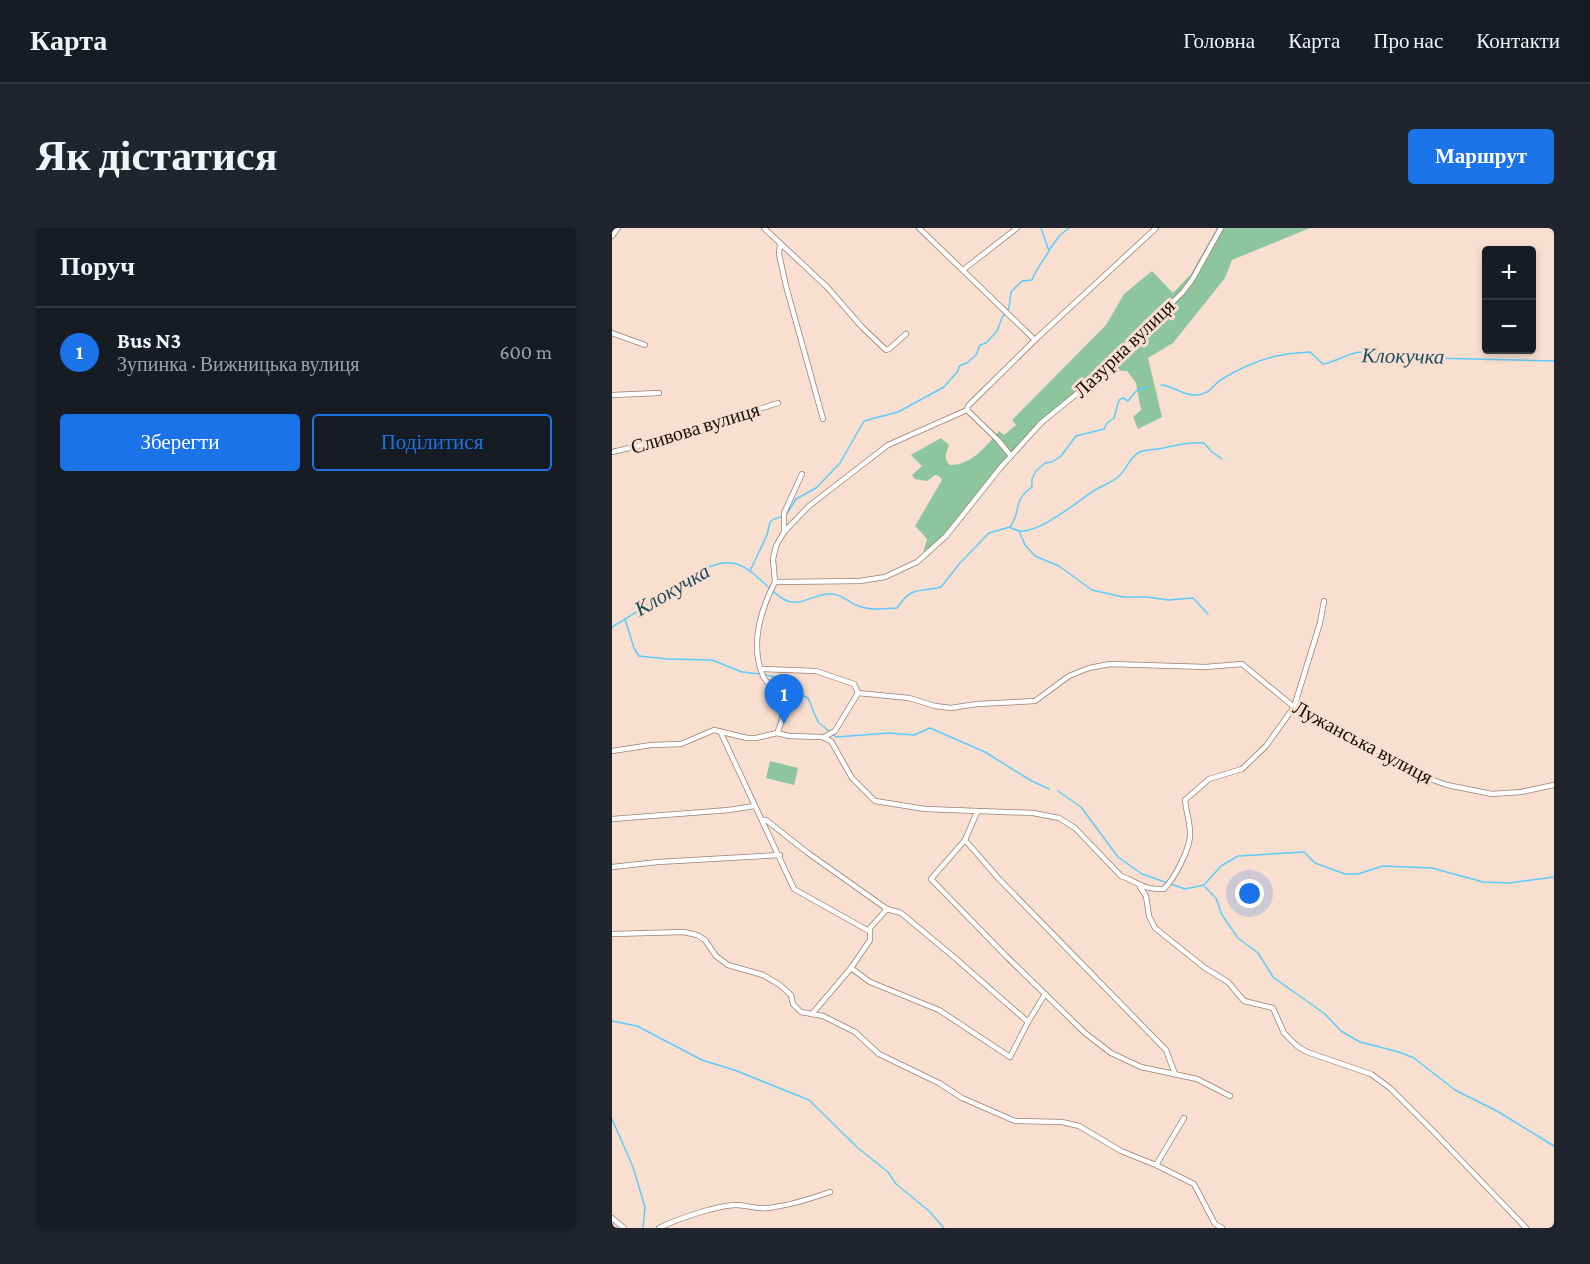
<!DOCTYPE html>
<html lang="uk">
<meta charset="utf-8">
<style>
:root{--surface:#171b24;--page:#20242c;--text:#f1f3f6;--muted:#9ea1a6;--line:#363941;--accent:#1a73e8}
body{margin:0;font-family:"Crimson Pro",serif;background:var(--page);color:var(--text)}
.controls{position:absolute;right:18px;top:18px;display:grid;overflow:hidden;border-radius:6px;box-shadow:0 3px 9px #0003}
.controls button{width:54px;height:54px;display:grid;place-items:center;padding:0;border:0;border-bottom:2px solid var(--line);background:var(--surface);color:var(--text);font:30px sans-serif}
.you{position:absolute;left:638px;top:666px;width:21px;height:21px;margin:-15px;border:4px solid #fff;border-radius:50%;background:#1a73e8;box-shadow:0 0 0 9px #1a73e833}
.badge{display:grid;place-items:center;width:39px;height:39px;border-radius:50%;background:var(--accent);color:#fff;font-size:20px;font-weight:700}
.pin{position:absolute;translate:-50% -50px;filter:drop-shadow(0 2px 3px #0008)}
.pin::after{content:'';position:absolute;top:32px;width:21px;height:18px;background:inherit;clip-path:polygon(0 0,100% 0,50% 100%)}
.list{margin:0;padding:0;list-style:none}
h2{display:flex;justify-content:space-between;align-items:center;height:78px;margin:0;padding:0 24px;font-size:26px}
h2 small{font-size:20px;font-weight:400;color:var(--muted)}
.list li{display:grid;grid-template-columns:39px 1fr auto;gap:18px;align-items:center;box-sizing:border-box;height:90px;padding:0 24px;border-top:2px solid var(--line)}
.list b{display:block;font-size:22px;white-space:nowrap}
.list p{margin:0;font-size:20px;white-space:nowrap;color:var(--muted)}
.list em{font-size:20px;font-style:normal;color:var(--muted)}
.actions{display:flex;gap:12px;padding:18px 24px}
.actions a{flex:1;padding:14px 0;border:2px solid var(--accent);border-radius:6px;text-align:center;font-size:21px;color:var(--accent)}
.actions .main{background:var(--accent);color:#fff}
.map{position:relative;flex:none;width:942px;height:1000px;overflow:hidden;border-radius:6px}
header{display:flex;align-items:center;gap:36px;box-sizing:border-box;height:84px;padding:0 30px;background:var(--surface);border-bottom:2px solid var(--line)}
header strong{font-size:28px}
nav{display:flex;gap:33px;margin-inline-start:auto;font-size:21px}
.intro{display:flex;align-items:center;justify-content:space-between;box-sizing:border-box;height:144px;padding:0 36px}
h1{margin:0;font-size:42px}
.button{padding:15px 27px;border-radius:6px;background:var(--accent);color:#fff;font-size:21px;font-weight:700}
main{display:flex;gap:36px;padding:0 36px}
aside{flex:1;background:var(--surface);border-radius:6px;box-shadow:0 3px 9px #0003}
.map>svg:first-child{display:block}
.green{fill:#8dc69c}
.lines{fill:none;stroke-linecap:round;stroke-linejoin:round}
.stream{stroke:#5dccfa;stroke-width:1.5}
.minor-casing{stroke:#988173;stroke-width:6}
.minor{stroke:#fff;stroke-width:4.5}
.labels{text-anchor:middle;stroke-width:6;stroke-linejoin:round;paint-order:stroke}
.street-label{font-size:20px;fill:#180f0a;stroke:#f9dfd0}
.water-label{font-size:21px;font-style:italic;fill:#1c4b5e;stroke:#f9dfd0}
</style>
<header>
<strong>Карта</strong>
<nav><a>Головна</a><a>Карта</a><a>Про нас</a><a>Контакти</a></nav>
</header>
<div class="intro"><h1>Як дістатися</h1><a class="button">Маршрут</a></div>
<main>
<aside>
<h2>Поруч<small></small></h2>
<ul class="list">
<li><span class="badge">1</span><div><b>Bus N3</b><p>Зупинка · Вижницька вулиця</p></div><em>600 m</em></li>
</ul>
<div class="actions"><a class="main">Зберегти</a><a>Поділитися</a></div>
</aside>
<div class="map">
<svg width="942" height="1000" viewBox="0 0 942 1000">
<rect width="100%" height="100%" fill="#f9dfd0"/>
<!-- green -->
<g class="green">
<path d="M605,0H698L620,32L613,50L561,115L536,130L550,189L526,201L521,189L529,182L524,155L515,143L494,142L418,208L389,239L340,304L314,330L311,326L315,311L303,298L330,252L327,248L323,247L315,253L303,251L300,247L310,238L299,227L329,210L337,217C334,225 331,231 338,237C360,237 374,218 387,203L392,207L404,197L400,192L494,97L512,66L540,43L561,65L579,46Z"/>
<path d="M158,533L186,540L182,557L154,550Z"/>
</g>
<g class="lines">
<!-- stream -->
<g class="stream">
<path d="M438,21L448,7L457,0"/>
<path d="M549,157C561,157 570,168 584,167C599,166 599,158 610,151C627,141 651,130 670,127C679,125 689,125 698,124L711,136C725,134 735,125 749,124L818,130L942,133"/>
<path d="M399,300L407,303L413,317L423,328L447,338L480,362L511,369H535L556,372L581,370L596,386"/>
<path d="M407,303C427,306 466,273 483,262C490,258 501,254 507,248C515,241 517,229 528,224C535,221 544,222 551,220C565,217 577,214 592,215L600,224L610,231"/>
<path d="M138,343L155,307L158,294L162,291L174,287L184,271L204,260L228,235L252,193L286,184L332,159L346,143L347,138L355,135L364,127L368,117L374,115L385,103L390,90L397,80L399,64L410,53L420,52C424,41 431,33 437,23L429,0"/>
<path d="M13,391L22,420L27,428L55,431L100,432L130,444L148,446"/>
<path d="M0,399C23,386 44,371 66,357C79,348 90,340 106,336C135,328 150,358 171,371C189,381 202,364 220,366C231,367 235,373 244,377C257,383 271,381 285,380C300,357 307,365 329,359L348,335L377,305L398,299C410,283 400,273 420,259V251L424,243L433,235L440,234L449,228L464,208L492,201L495,195L502,190L507,172L511,170L516,173L525,162L536,159"/>
<path d="M153,447L164,449L169,457L196,470L206,494L224,509L277,505L302,507L318,500L373,524L418,552L437,561"/>
<path d="M446,563L469,579L506,629L530,646L573,661L592,657L609,638L626,628L692,624L703,635L733,646H746L771,638L820,640L871,654L897,655L942,649"/>
<path d="M593,659L604,670L610,687L626,710L646,725L661,749L713,786L729,803L748,814L787,824L802,830L843,862L885,883L942,918"/>
<path d="M0,793L25,798L90,832L125,843L197,872L246,920L276,944L284,956L317,983L332,1000"/>
<path d="M0,891L21,939L33,979L31,1000"/>
</g>
<defs>
<g id="minor">
<path d="M152,0L215,59L250,99L274,122L277,121L294,106"/>
<path d="M307,0L423,112"/>
<path d="M0,8L6,0"/>
<path d="M168,16L167,26L174,58L211,191"/>
<path d="M351,42L405,0"/>
<path d="M0,105L33,117"/>
<path d="M0,167L47,165"/>
<path d="M0,224L50,212L166,175"/>
<path d="M399,228L386,212L355,182L356,178L425,110L544,0"/>
<path d="M172,304V285L190,246"/>
<path d="M163,354L161,331L164,318L172,304L197,278L276,217L355,182"/>
<path d="M150,441L204,443L242,456L246,465"/>
<path d="M108,503L182,661L257,703"/>
<path d="M165,505C172,490 175,475 163,462C159,458 153,453 151,448C138,417 148,383 163,354L248,353L273,349L305,334L334,308L389,239L429,195L473,159L570,65L580,52L609,0"/>
<path d="M212,509L223,503L246,465L297,470L323,478L339,480L365,476L423,473L457,448L477,440L498,436L594,439L630,436L682,479L775,528L807,547L835,557L880,566L909,564L942,557"/>
<path d="M0,523L39,517L69,516L102,502L135,510H144L165,505L177,508L210,509L219,513L240,550L263,573L313,581L421,585L447,590L463,600L509,648C527,654 530,662 552,661C562,651 579,620 578,605C578,594 574,583 573,572L597,551L630,541L654,518L682,479L708,395L712,373"/>
<path d="M365,584L353,612L387,651L554,822L563,846"/>
<path d="M0,591L117,582L142,578"/>
<path d="M151,592H154L196,625L275,681L289,685L343,730L416,794L433,766"/>
<path d="M353,612L319,651L394,728L473,805L499,825L529,839L585,851L618,868"/>
<path d="M0,639L46,634L168,627"/>
<path d="M528,659L534,668L537,688L543,700L593,740L616,754L632,773L661,780L672,805L685,818L695,824L759,846L778,860L821,903L914,1000"/>
<path d="M0,706L72,704L85,707L93,712L104,728L116,737L151,747L168,757L179,767L181,776L189,784L211,788L243,804L267,826L327,855L350,870L403,893L450,894L467,898L509,923L544,937L582,956L603,996L610,1000"/>
<path d="M239,740L258,754L327,782L398,829L416,794"/>
<path d="M200,786L239,740L258,712V700L275,681"/>
<path d="M544,937L572,890"/>
<path d="M0,990L12,1000"/>
<path d="M47,1000C65,991 103,978 123,977C133,976 144,982 155,980C177,978 198,971 218,964"/>
</g>
</defs>
<!-- minor casing -->
<use href="#minor" class="minor-casing"/>
<!-- minor -->
<use href="#minor" class="minor"/>
</g>
<g class="labels">
<!-- street labels -->
<g class="street-label">
<text transform="translate(512 120) rotate(-44)" y="7">Лазурна вулиця</text>
<text transform="translate(83 200) rotate(-17)" y="7">Сливова вулиця</text>
<text transform="translate(751 514) rotate(28)" y="7">Лужанська вулиця</text>
</g>
<!-- water labels -->
<g class="water-label">
<text transform="translate(791 128) rotate(1)" y="7">Клокучка</text>
<text transform="translate(60 362) rotate(-30)" y="7">Клокучка</text>
</g>
</g>
</svg>
<div class="controls">
<button>+</button>
<button>−</button>
</div>
<div class="you"></div>
<div class="pin badge" style="left:172px;top:496px">1</div>
</div>
</main>
